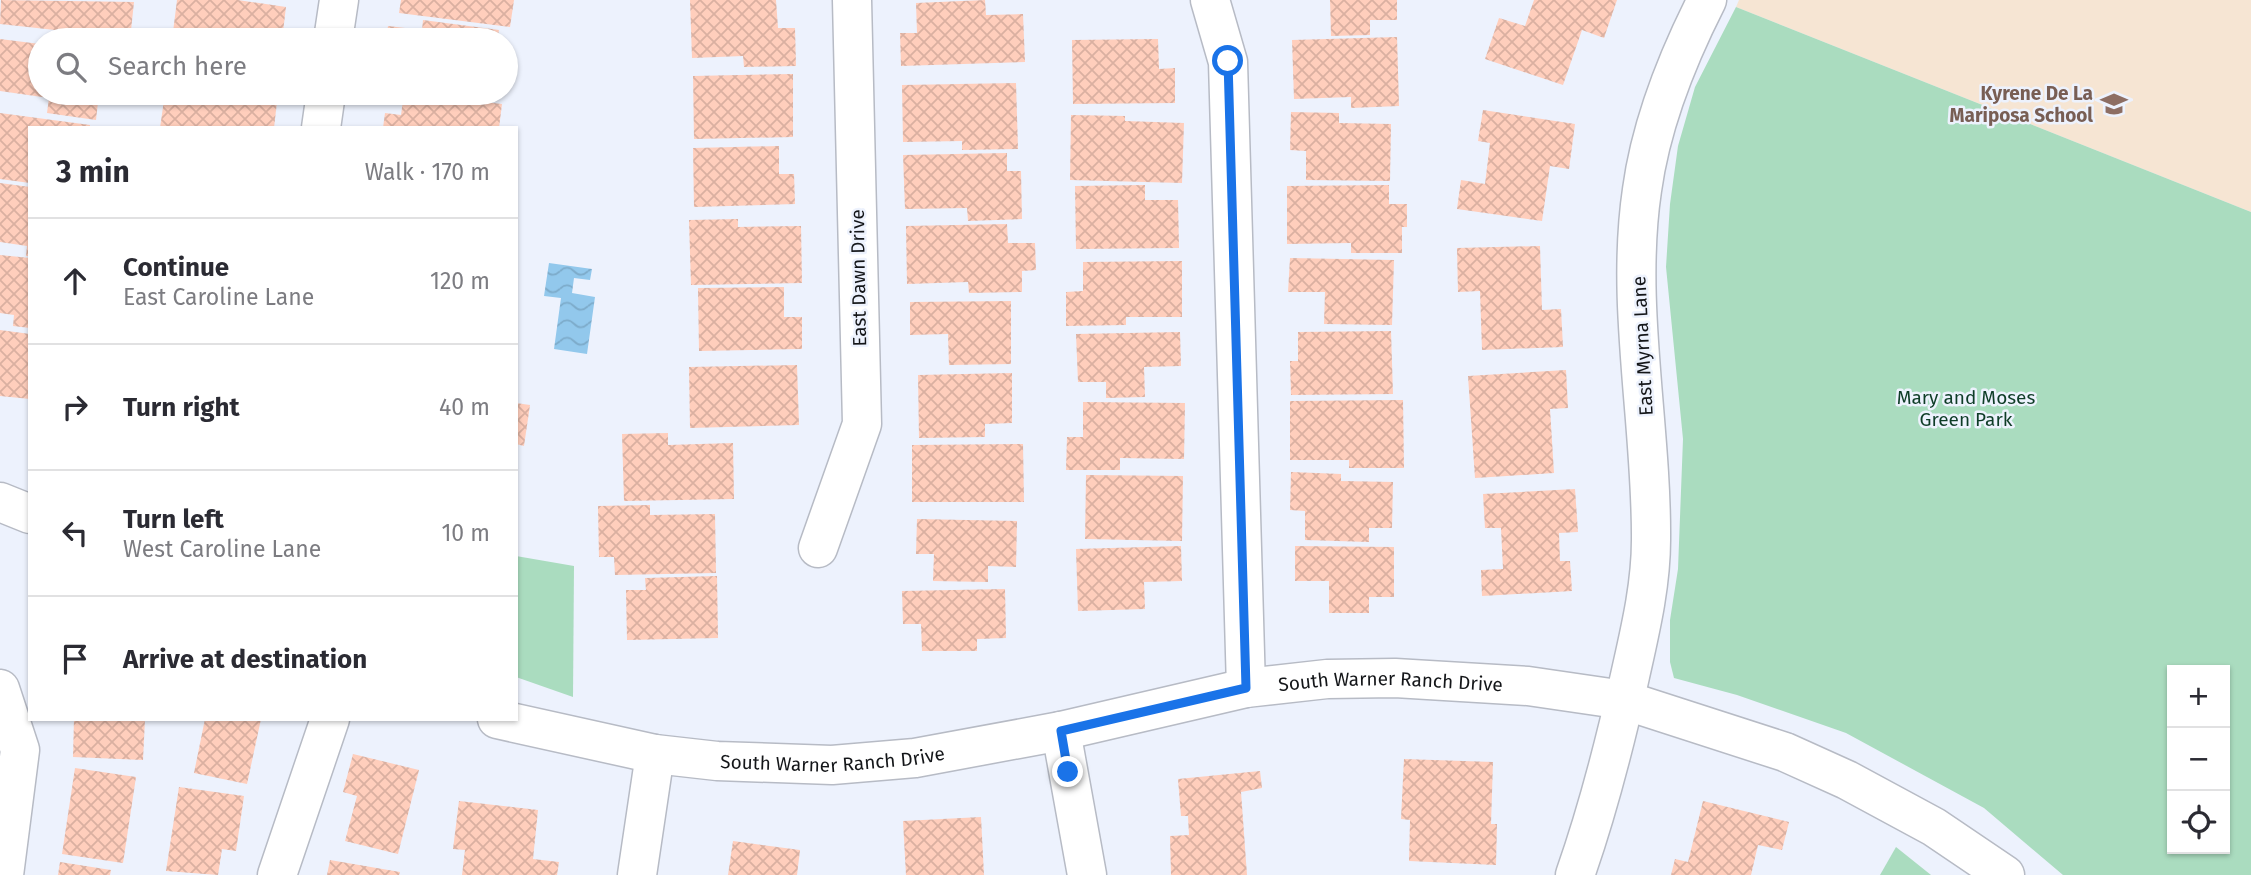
<!DOCTYPE html>
<meta charset="utf-8">
<style>
:root{--surface:#fff;--page:#f2f2f3;--text:#2b2b33;--muted:#7c7c81;--line:#e1e1e2}
body{margin:0;font-family:"Fira Sans",sans-serif;background:var(--page);color:var(--text)}
.controls{position:absolute;right:21px;bottom:21px;display:grid;overflow:hidden;border-radius:0px;box-shadow:0 2px 5px #0004}
.controls button{width:63px;height:63px;display:grid;place-items:center;padding:0;border:0;border-bottom:2px solid var(--line);background:var(--surface);color:var(--text);font:35px sans-serif}
.stop{position:absolute;width:21px;height:21px;margin:-16px;border:5px solid #1a73e8;border-radius:50%;background:#fff}
.stop.end{background:#1a73e8;border-color:#fff;box-shadow:0 2px 7px #0008}
.list{margin:0;padding:0;list-style:none}
h2{display:flex;justify-content:space-between;align-items:center;height:91px;margin:0;padding:0 28px;font-size:30px}
h2 small{font-size:23px;font-weight:400;color:var(--muted)}
.list li{display:grid;grid-template-columns:46px 1fr auto;gap:21px;align-items:center;box-sizing:border-box;height:126px;padding:0 28px;border-top:2px solid var(--line)}
.list b{display:block;font-size:26px;white-space:nowrap}
.list p{margin:0;font-size:23px;white-space:nowrap;color:var(--muted)}
.list em{font-size:23px;font-style:normal;color:var(--muted)}
.icon{flex:none;width:38px;height:38px;fill:none;stroke:currentColor;stroke-width:2;stroke-linecap:round;stroke-linejoin:round}
.map{position:relative;flex:none;width:2251px;height:875px;overflow:hidden}
.search{position:absolute;background:var(--surface);box-shadow:0 2px 5px #0004;left:28px;top:28px;width:490px;height:77px;display:flex;align-items:center;gap:18px;box-sizing:border-box;padding:0 24px;border-radius:38px;color:var(--muted);font-size:26px}
.panel{position:absolute;background:var(--surface);box-shadow:0 2px 5px #0004;left:28px;top:126px;width:490px;height:595px;border-radius:0px}
.map>svg:first-child{display:block}
.education{fill:#f6e5d3}
.green{fill:#aadcbf;fill-rule:evenodd}
.water{fill:url(#water-waves)}
.building{fill:url(#building-cross-hatch)}
.lines{fill:none;stroke-linecap:round;stroke-linejoin:round}
.minor-casing{stroke:#b7bbc5;stroke-width:41}
.minor{stroke:#fff;stroke-width:38}
.route{stroke:#1a73e8;stroke-width:9}
.labels{text-anchor:middle;stroke-width:5;stroke-linejoin:round;paint-order:stroke}
.education-label{font-size:19px;font-weight:bold;fill:#785e54;stroke:#edf2fd;text-anchor:end}
.street-label{font-size:19px;fill:#141619;stroke:#edf2fd}
.park-label{font-size:19px;fill:#0e3d27;stroke:#edf2fd}
</style>
<div class="map">
<svg width="2251" height="875" viewBox="0 0 2251 875">
<defs>
<pattern id="water-waves" width="16" height="10" patternUnits="userSpaceOnUse" patternTransform="scale(1.75)"><rect width="16" height="10" fill="#92c8ec"/><path d="M0 5q4-4 8 0t8 0" fill="none" stroke="#7dabca"/></pattern>
<pattern id="building-cross-hatch" width="8" height="8" patternUnits="userSpaceOnUse" patternTransform="scale(1.75)"><rect width="8" height="8" fill="#ffcebc"/><path d="M0 0l8 8M0 8l8-8" fill="none" stroke="#dab0a1"/></pattern>
</defs>
<rect width="100%" height="100%" fill="#edf2fd"/>
<!-- education -->
<path class="education" d="M1739,0H2251V212L1736,7Z"/>
<!-- green -->
<g class="green">
<path d="M1736,7L2251,212V875H2063L1984,808L1846,733L1737,695L1674,678L1670,662V620L1678,569L1683,439L1666,267L1670,204L1678,146L1695,87ZM2225,670V849H2172V670Z"/>
<path d="M516,556L574,566L573,697L516,677Z"/>
<path d="M1896,847L1931,875H1880Z"/>
</g>
<!-- water -->
<path class="water" d="M549,263L592,269L590,280L574,278L572,293L595,297L587,354L554,349L561,298L544,296Z"/>
<!-- building -->
<g class="building">
<path d="M1,0L134,2L130,40L54,38L55,30L0,24Z"/>
<path d="M177,0H238L286,7L282,40H172Z"/>
<path d="M401,0H514L510,27L399,13Z"/>
<path d="M690,0H776L778,28H795L796,66L744,67L743,56L692,58Z"/>
<path d="M985,0L986,15L1023,14L1025,62L901,66L900,33H917L916,3Z"/>
<path d="M1330,0H1397V20H1370V35L1331,36Z"/>
<path d="M1534,0H1617L1604,38L1582,30L1563,85L1485,59L1499,18L1525,26Z"/>
<path d="M423,20L499,30L497,40H386L388,26L422,30Z"/>
<path d="M1397,37L1399,106L1351,108V97L1294,99L1292,40Z"/>
<path d="M0,39L40,44V93H99L96,120L47,113L49,98L0,91Z"/>
<path d="M1158,39L1159,69L1175,68V103L1073,104L1072,40Z"/>
<path d="M793,74V137L694,139L693,76Z"/>
<path d="M1016,83L1018,149L962,150V141L903,142L902,85Z"/>
<path d="M165,93H278L274,128H160Z"/>
<path d="M404,93L502,104L499,128H383L385,113L401,115Z"/>
<path d="M1483,110L1575,124L1569,169L1550,166L1542,221L1457,209L1461,180L1485,184L1490,143L1478,141Z"/>
<path d="M1291,112L1339,113V123L1391,124L1390,181L1306,180V151L1290,150Z"/>
<path d="M0,113L90,125V128H30V183L0,179Z"/>
<path d="M1071,115L1125,116V121L1184,123L1182,183L1070,180Z"/>
<path d="M779,146V174H794L795,204L694,207L693,148Z"/>
<path d="M1007,153V171H1021L1022,219L968,221L967,208L905,209L903,155Z"/>
<path d="M0,183L30,187V256H26L27,246L0,242Z"/>
<path d="M1145,185V200H1178L1179,248L1076,249L1075,186Z"/>
<path d="M1389,185V204H1407V227H1402V253H1351V243L1287,244V186Z"/>
<path d="M738,219V227L801,226L802,283L691,285L689,220Z"/>
<path d="M1007,224L1008,243H1035L1036,270L1022,271V292L969,293L968,282L907,284L906,226Z"/>
<path d="M1540,246L1542,310L1561,309L1563,347L1482,350L1480,291L1458,292L1457,248Z"/>
<path d="M0,255L30,258V328L13,326L14,315L0,313Z"/>
<path d="M1290,258L1394,260L1392,325L1324,324L1325,292H1288Z"/>
<path d="M1182,261V317H1126V325L1066,326V292L1083,291V262Z"/>
<path d="M784,287V317H802V349L699,351L698,288Z"/>
<path d="M1011,301V364L949,365L948,334L910,335V302Z"/>
<path d="M0,330L30,334V399L0,396Z"/>
<path d="M1391,331L1393,394L1291,395L1290,361H1298V332Z"/>
<path d="M1180,332L1181,366L1144,367L1145,397L1106,398V382H1078L1076,334Z"/>
<path d="M797,365L799,425L690,428L689,367Z"/>
<path d="M1566,370L1568,408L1550,409L1554,473L1475,478L1468,376Z"/>
<path d="M1012,373V423L985,424V437L919,438L918,375Z"/>
<path d="M1403,400L1404,468H1349V460H1290V401Z"/>
<path d="M1083,402L1185,403L1184,459L1120,458V470H1066L1067,437H1083Z"/>
<path d="M516,403L530,405L524,446L516,444Z"/>
<path d="M668,433V445L733,443L734,499L624,501L622,434Z"/>
<path d="M1023,444L1024,502H912V445Z"/>
<path d="M1291,472L1341,474V481L1393,482L1392,528H1369V542L1305,540V511L1290,510Z"/>
<path d="M1086,475L1183,476L1182,541L1085,539Z"/>
<path d="M1575,489L1578,532L1559,533L1560,561H1570L1572,591L1482,596L1481,570L1503,569L1501,528H1485L1483,494Z"/>
<path d="M650,505V515L715,514L716,573L615,575L614,557H599L598,506Z"/>
<path d="M917,519L1017,521L1016,567L988,566V582L933,581L934,554H916Z"/>
<path d="M1181,546L1182,581L1144,582L1145,609L1078,611L1076,549Z"/>
<path d="M1295,546L1394,547V597H1369V613H1329V581H1295Z"/>
<path d="M717,576L718,638L627,640L626,590H646L645,578Z"/>
<path d="M1005,589L1006,638L977,639V651H922L921,624H903L902,591Z"/>
<path d="M74,719H145L143,760L73,757Z"/>
<path d="M205,719H261L247,784L194,773Z"/>
<path d="M353,754L419,770L398,854L345,841L357,796L343,792Z"/>
<path d="M1404,759L1493,762L1491,824H1497L1496,865L1409,861L1410,820L1401,819Z"/>
<path d="M75,768L136,777L123,863L62,854Z"/>
<path d="M1260,771L1262,788L1241,792L1247,875H1171L1170,836L1189,835L1188,816H1181L1178,779Z"/>
<path d="M179,787L244,796L236,851L222,849L218,875L166,871Z"/>
<path d="M459,801L538,810L533,859L559,862L557,875H462L465,850L453,849Z"/>
<path d="M1703,801L1789,822L1782,850L1758,845L1751,875H1671L1675,859L1688,862Z"/>
<path d="M981,817L984,875H906L903,821Z"/>
<path d="M733,841L800,850L797,875H728Z"/>
<path d="M330,860L400,872L399,875H327Z"/>
<path d="M60,862L111,870L110,875H58Z"/>
</g>
<g class="lines">
<defs>
<g id="minor">
<path d="M1210,0L1228,62L1246,688"/>
<path d="M333,40L339,0"/>
<path d="M321,128L326,93"/>
<path d="M0,502L30,514"/>
<path d="M818,548L862,424L852,0"/>
<path d="M0,689L20,750L4,875"/>
<path id="s1" d="M497,719L655,754L717,761L832,765L915,758L1061,731L1246,688L1327,679L1395,678L1528,686L1624,700L1785,752L1847,780L1934,827L2005,875"/>
<path d="M1061,731L1087,875"/>
<path d="M277,875L330,719"/>
<path d="M637,875L655,754"/>
<path d="M1575,875C1598,810 1615,743 1630,676C1640,631 1651,586 1651,540C1652,425 1625,304 1642,190C1651,124 1677,59 1707,0"/>
</g>
</defs>
<!-- minor casing -->
<use href="#minor" class="minor-casing"/>
<!-- minor -->
<use href="#minor" class="minor"/>
</g>
<g class="lines">
<!-- route -->
<path class="route" d="M1068,772L1061,731L1246,688L1228,61"/>
</g>
<!-- icons -->
<defs>
<symbol id="school-bare" viewBox="-9 -9 18 18"><path d="M0-5L7-2L0 1L-7-2ZM-4 1L0 2.5L4 1V4Q0 6-4 4Z" fill="#8d6e63" stroke="#edf2fd" stroke-width="2.5" paint-order="stroke"/></symbol>
</defs>
<g fill-rule="evenodd">
<use href="#school-bare" x="2095" y="85" width="38" height="38"/>
</g>
<g class="labels">
<!-- education labels -->
<g class="education-label">
<text x="2093" y="100">Kyrene De La<tspan x="2093" dy="22">Mariposa School</tspan></text>
</g>
<!-- street labels -->
<g class="street-label">
<text transform="translate(858 278) rotate(-91)" y="7">East Dawn Drive</text>
<text transform="translate(1642 346) rotate(-93)" y="7">East Myrna Lane</text>
<text dy="7" stroke="none"><textPath href="#s1" startOffset="906">South Warner Ranch Drive</textPath></text>
<text dy="7" stroke="none"><textPath href="#s1" startOffset="340">South Warner Ranch Drive</textPath></text>
</g>
<!-- park labels -->
<g class="park-label">
<text x="1966" y="404">Mary and Moses<tspan x="1966" dy="22">Green Park</tspan></text>
</g>
</g>
</svg>
<div class="controls">
<button>+</button>
<button>−</button>
<button><svg class="icon" aria-label="locate" viewBox="0 0 24 24"><circle cx="12" cy="12" r="6"/><path d="M12 2v4M12 18v4M2 12h4M18 12h4"/></svg></button>
</div>
<div class="stop" style="left:1228px;top:61px"></div>
<div class="stop end" style="left:1068px;top:772px"></div>
<div class="search"><svg class="icon" aria-label="search" viewBox="0 0 24 24"><circle cx="10" cy="10" r="6"/><path d="M15 15l6 6"/></svg>Search here</div>
<section class="panel">
<h2>3 min<small>Walk · 170 m</small></h2>
<ul class="list">
<li><svg class="icon" aria-label="ahead" viewBox="0 0 24 24"><path d="M12 20V5M6 11l6-6 6 6"/></svg><div><b>Continue</b><p>East Caroline Lane</p></div><em>120 m</em></li>
<li><svg class="icon" aria-label="right" viewBox="0 0 24 24"><path d="M7 20v-9h11M14 6l5 5-5 5"/></svg><div><b>Turn right</b></div><em>40 m</em></li>
<li><svg class="icon" aria-label="left" viewBox="0 0 24 24"><path d="M17 20v-9H6M10 6l-5 5 5 5"/></svg><div><b>Turn left</b><p>West Caroline Lane</p></div><em>10 m</em></li>
<li><svg class="icon" aria-label="arrive" viewBox="0 0 24 24"><path d="M6 21V4h12l-3 4 3 4H6"/></svg><div><b>Arrive at destination</b></div></li>
</ul>
</section>
</div>
